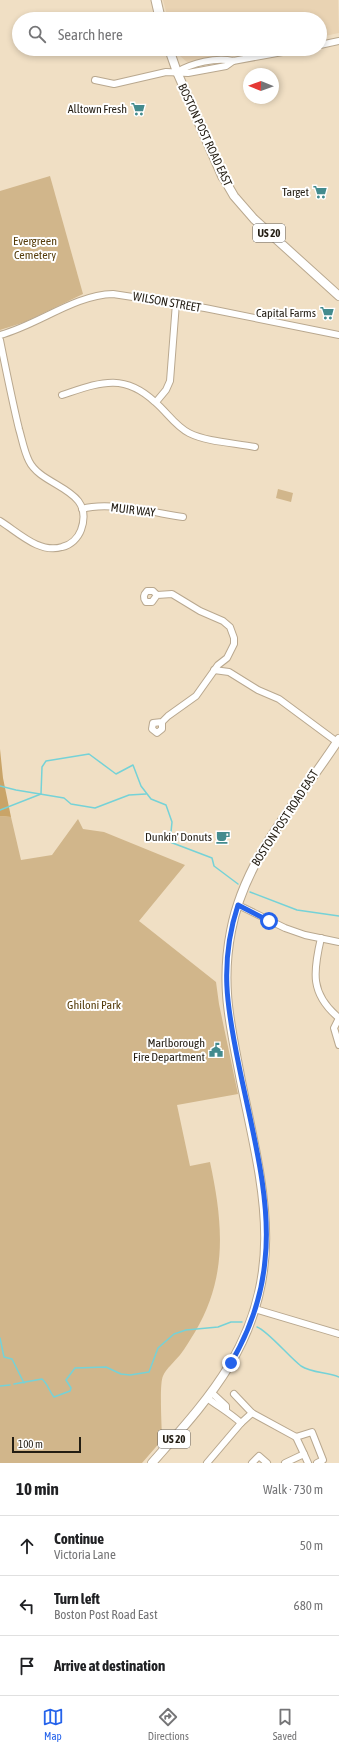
<!DOCTYPE html>
<meta charset="utf-8">
<style>
:root{--surface:#fff;--page:#f2f2f2;--text:#202124;--muted:#757577;--line:#e0e0e0;--accent:#2563eb}
body{margin:0;font-family:"Asap Condensed",sans-serif;background:var(--page);color:var(--text)}
.compass{position:absolute;left:243px;top:68px;width:36px;height:36px;border-radius:50%;background:var(--surface);box-shadow:0 2px 6px #0003;rotate:271deg}
.scale{position:absolute;left:12px;bottom:10px;width:69px;box-sizing:border-box;padding-left:4px;border:2px solid #231d13;border-top:0;font-size:11px;line-height:14px;white-space:nowrap;color:#231d13;-webkit-text-stroke:3px #fff;paint-order:stroke}
.stop{position:absolute;width:12px;height:12px;margin:-9px;border:3px solid #2563eb;border-radius:50%;background:#fff}
.stop.end{background:#2563eb;border-color:#fff;box-shadow:0 1px 4px #0008}
.list{margin:0;padding:0;list-style:none}
h2{display:flex;justify-content:space-between;align-items:center;height:52px;margin:0;padding:0 16px;font-size:17px}
h2 small{font-size:13px;font-weight:400;color:var(--muted)}
.list li{display:grid;grid-template-columns:26px 1fr auto;gap:12px;align-items:center;box-sizing:border-box;height:60px;padding:0 16px;border-top:1px solid var(--line)}
.list b{display:block;font-size:15px;white-space:nowrap}
.list p{margin:0;font-size:13px;white-space:nowrap;color:var(--muted)}
.list em{font-size:13px;font-style:normal;color:var(--muted)}
.icon{flex:none;width:22px;height:22px;fill:none;stroke:currentColor;stroke-width:2;stroke-linecap:round;stroke-linejoin:round}
.map{position:relative;flex:none;width:339px;height:1463px;overflow:hidden}
.search{position:absolute;background:var(--surface);box-shadow:0 2px 6px #0003;left:12px;right:12px;top:12px;height:44px;display:flex;align-items:center;gap:10px;box-sizing:border-box;padding:0 14px;border-radius:22px;color:var(--muted);font-size:15px}
.sheet{height:232px;background:var(--surface)}
nav{display:flex;justify-content:space-around;align-items:center;box-sizing:border-box;height:56px;border-top:1px solid var(--line);background:var(--surface);font-size:11px;color:var(--muted)}
nav a{display:grid;justify-items:center;gap:2px}
nav .on{color:var(--accent)}
.map>svg:first-child{display:block}
.built{fill:#e9d3b3}
.green{fill:#d1b68b}
.forest{fill:#c9a468}
.lines{fill:none;stroke-linecap:round;stroke-linejoin:round}
.stream{stroke:#75d2d7;stroke-width:1.5}
.minor-casing{stroke:#b9a88f;stroke-width:8}
.major-casing{stroke:#b9a88f;stroke-width:10}
.highway-casing{stroke:#b9a88f;stroke-width:11}
.minor{stroke:#fff;stroke-width:6}
.major{stroke:#fff;stroke-width:8}
.highway{stroke:#fff;stroke-width:9}
.route{stroke:#2563eb;stroke-width:5}
.labels{text-anchor:middle;stroke-width:4;stroke-linejoin:round;paint-order:stroke}
.shield{fill:#fff;stroke:#65615a;stroke-width:1}
.shield-label{font-size:11px;font-weight:bold;fill:#231d13}
.poi-label{font-size:12px;fill:#231d13;stroke:#fff;text-anchor:end}
.street-label{font-size:12px;fill:#231d13;stroke:#fff}
.park-label{font-size:12px;fill:#563d0c;stroke:#fff}
</style>
<div class="map">
<svg width="339" height="1463" viewBox="0 0 339 1463">
<rect width="100%" height="100%" fill="#f0dfc4"/>
<!-- built -->
<g class="built">
<path d="M163,0H338L339,33L320,37V19H168Z"/>
<path d="M176,49H256L187,62L179,55Z"/>
</g>
<!-- green -->
<g class="green">
<path d="M50,176L83,294L25,322L0,330V191Z"/>
<path d="M278,489L293,493L291,502L276,498Z"/>
<path d="M0,816L11,817L21,860L52,855L78,819L83,829L104,832L185,865L139,921L216,982L219,1004L238,1094L177,1105L190,1166L210,1162C223,1223 228,1276 195,1332C190,1340 186,1347 180,1355C175,1361 166,1369 163,1376C159,1384 162,1429 162,1440L142,1463H0Z"/>
</g>
<!-- forest -->
<path class="forest" d="M0,749L3,778L11,817L0,816Z"/>
<g class="lines">
<!-- stream -->
<g class="stream">
<path d="M0,786L16,790L64,798L71,804L95,808L129,795L146,794"/>
<path d="M0,810L41,794L42,767L46,761L89,754L116,774L133,765L141,786L151,799L166,805L172,822L170,842L212,858L214,866L238,884"/>
<path d="M250,892L297,910L339,916"/>
<path d="M257,1327C268,1331 289,1357 301,1366C312,1373 326,1372 339,1377"/>
<path d="M0,1338L4,1357L12,1359L24,1383"/>
<path d="M14,1384L42,1379C48,1384 49,1391 54,1397L70,1391L71,1388L66,1380L75,1368L106,1367L121,1374L130,1375L149,1372L158,1348L174,1334L186,1330L218,1327L231,1322H242"/>
<path d="M0,1386L10,1385"/>
</g>
<defs>
<g id="minor">
<path d="M320,45L339,41"/>
<path d="M177,72C192,63 216,57 233,61L299,49"/>
<path d="M95,80L114,84L166,72L188,73L226,66L233,61"/>
<path d="M0,335C38,325 74,295 113,294L205,308L339,335"/>
<path d="M0,340C6,370 12,400 19,429C22,439 24,451 29,461C42,488 96,488 81,530C78,538 71,545 62,547C39,554 18,532 0,521"/>
<path d="M62,395C99,383 123,372 155,402C167,412 175,426 189,433C207,442 235,443 255,447"/>
<path d="M156,402L166,390L170,381L176,303"/>
<path d="M82,509C109,501 155,513 183,517"/>
<path d="M157,595L152,602H146C143,598 143,595 147,591H153L157,595L172,594L200,611L223,621L230,627L234,638V644L227,658L218,665L196,696L168,716L162,722L153,723L152,729L157,733L162,729V722"/>
<path d="M214,670L229,672L258,690L279,699L337,742"/>
<path d="M238,905L285,928L305,935L339,942"/>
<path d="M321,938C313,972 310,994 339,1018"/>
<path d="M339,1018L334,1028L339,1045"/>
<path d="M255,1309L339,1334"/>
<path d="M211,1392L226,1406V1410"/>
<path d="M234,1394L252,1413L296,1437L312,1432L323,1460L317,1463"/>
<path d="M241,1423L252,1413"/>
<path d="M296,1437L304,1454"/>
<path d="M207,1463L241,1423C230,1413 219,1407 207,1398"/>
<path d="M252,1463L259,1456L267,1463"/>
<path d="M285,1463L304,1454L308,1463"/>
</g>
<g id="major">
<path d="M169,49L177,72L198,120"/>
<path d="M223,177L234,196L254,219L339,296"/>
<path d="M152,1463C179,1432 207,1402 229,1366C288,1269 262,1184 241,1081C231,1027 220,987 231,931C245,856 299,801 339,739"/>
</g>
<g id="highway">
<path d="M156,0L159,13"/>
<path d="M198,120L223,177"/>
</g>
</defs>
<!-- minor casing -->
<use href="#minor" class="minor-casing"/>
<!-- major casing -->
<use href="#major" class="major-casing"/>
<!-- highway casing -->
<use href="#highway" class="highway-casing"/>
<!-- minor -->
<use href="#minor" class="minor"/>
<!-- major -->
<use href="#major" class="major"/>
<!-- highway -->
<use href="#highway" class="highway"/>
</g>
<g class="lines">
<!-- route -->
<path class="route" d="M231,1363C249,1332 262,1296 265,1260C272,1199 251,1126 239,1066C227,1008 219,963 238,905L269,921"/>
</g>
<!-- icons -->
<defs>
<symbol id="supermarket-bare" viewBox="-9 -9 18 18"><path d="M-6-5.5h2.5l.6 2H6L4.5 2H-2.5L-4.4-4H-6ZM-1.5 3.2a1.3 1.3 0 1 0 .1 0ZM3 3.2a1.3 1.3 0 1 0 .1 0Z" fill="#438b8e" stroke="#fff" stroke-width="2.5" paint-order="stroke"/></symbol>
<symbol id="cafe-bare" viewBox="-9 -9 18 18"><path d="M-5.5-4.5H6V0H3Q3 3.5 0 3.5H-2.5Q-5.5 3.5-5.5 0ZM3-3.2v2h1.7v-2ZM-6 4.5H4V6H-6Z" fill="#438b8e" stroke="#fff" stroke-width="2.5" paint-order="stroke"/></symbol>
<symbol id="civic-bare" viewBox="-9 -9 18 18"><path d="M-.6-6.5H3V-4.5H.6V-3L4-1V1h2V6H-6V1h2V-1L-.6-3ZM-1.2 2.5V6h2.4V2.5Z" fill="#438b8e" stroke="#fff" stroke-width="2.5" paint-order="stroke"/></symbol>
</defs>
<g fill-rule="evenodd">
<use href="#supermarket-bare" x="128" y="99" width="20" height="20"/>
<use href="#supermarket-bare" x="310" y="182" width="20" height="20"/>
<use href="#supermarket-bare" x="317" y="303" width="20" height="20"/>
<use href="#cafe-bare" x="213" y="827" width="20" height="20"/>
<use href="#civic-bare" x="206" y="1040" width="20" height="20"/>
</g>
<g class="labels">
<!-- shield labels -->
<g class="shield">
<rect x="253" y="224" width="32" height="18" rx="3"/>
<rect x="158" y="1430" width="32" height="18" rx="3"/>
</g>
<g class="shield-label">
<text x="269" y="237">US 20</text>
<text x="174" y="1443">US 20</text>
</g>
<!-- poi labels -->
<g class="poi-label">
<text x="127" y="113">Alltown Fresh</text>
<text x="309" y="196">Target</text>
<text x="316" y="317">Capital Farms</text>
<text x="212" y="841">Dunkin' Donuts</text>
<text x="205" y="1047">Marlborough<tspan x="205" dy="14">Fire Department</tspan></text>
</g>
<!-- street labels -->
<g class="street-label">
<text transform="translate(205 135) rotate(65)" y="4">BOSTON POST ROAD EAST</text>
<text transform="translate(167 302) rotate(10)" y="4">WILSON STREET</text>
<text transform="translate(133 510) rotate(7)" y="4">MUIR WAY</text>
<text transform="translate(285 818) rotate(-57)" y="4">BOSTON POST ROAD EAST</text>
</g>
<!-- park labels -->
<g class="park-label">
<text x="35" y="245">Evergreen<tspan x="35" dy="14">Cemetery</tspan></text>
<text x="94" y="1009">Ghiloni Park</text>
</g>
</g>
</svg>
<svg class="compass" viewBox="-18 -18 36 36"><path d="M0-13l5 13h-10z" fill="#e53935"/><path d="M0 13l5-13h-10z" fill="#757577"/></svg>
<div class="scale">100 m</div>
<div class="stop" style="left:269px;top:921px"></div>
<div class="stop end" style="left:231px;top:1363px"></div>
<div class="search"><svg class="icon" aria-label="search" viewBox="0 0 24 24"><circle cx="10" cy="10" r="6"/><path d="M15 15l6 6"/></svg>Search here</div>
</div>
<section class="sheet">
<h2>10 min<small>Walk · 730 m</small></h2>
<ul class="list">
<li><svg class="icon" aria-label="ahead" viewBox="0 0 24 24"><path d="M12 20V5M6 11l6-6 6 6"/></svg><div><b>Continue</b><p>Victoria Lane</p></div><em>50 m</em></li>
<li><svg class="icon" aria-label="left" viewBox="0 0 24 24"><path d="M17 20v-9H6M10 6l-5 5 5 5"/></svg><div><b>Turn left</b><p>Boston Post Road East</p></div><em>680 m</em></li>
<li><svg class="icon" aria-label="arrive" viewBox="0 0 24 24"><path d="M6 21V4h12l-3 4 3 4H6"/></svg><div><b>Arrive at destination</b></div></li>
</ul>
</section>
<nav>
<a class="on"><svg class="icon" aria-label="map" viewBox="0 0 24 24"><path d="M3 6l6-2 6 2 6-2v14l-6 2-6-2-6 2zM9 4v14M15 6v14"/></svg>Map</a>
<a><svg class="icon" aria-label="directions" viewBox="0 0 24 24"><path d="M12 3l9 9-9 9-9-9zM9 14v-3h6M13 9l2 2-2 2"/></svg>Directions</a>
<a><svg class="icon" aria-label="saved" viewBox="0 0 24 24"><path d="M7 4h10v16l-5-4-5 4z"/></svg>Saved</a>
</nav>
